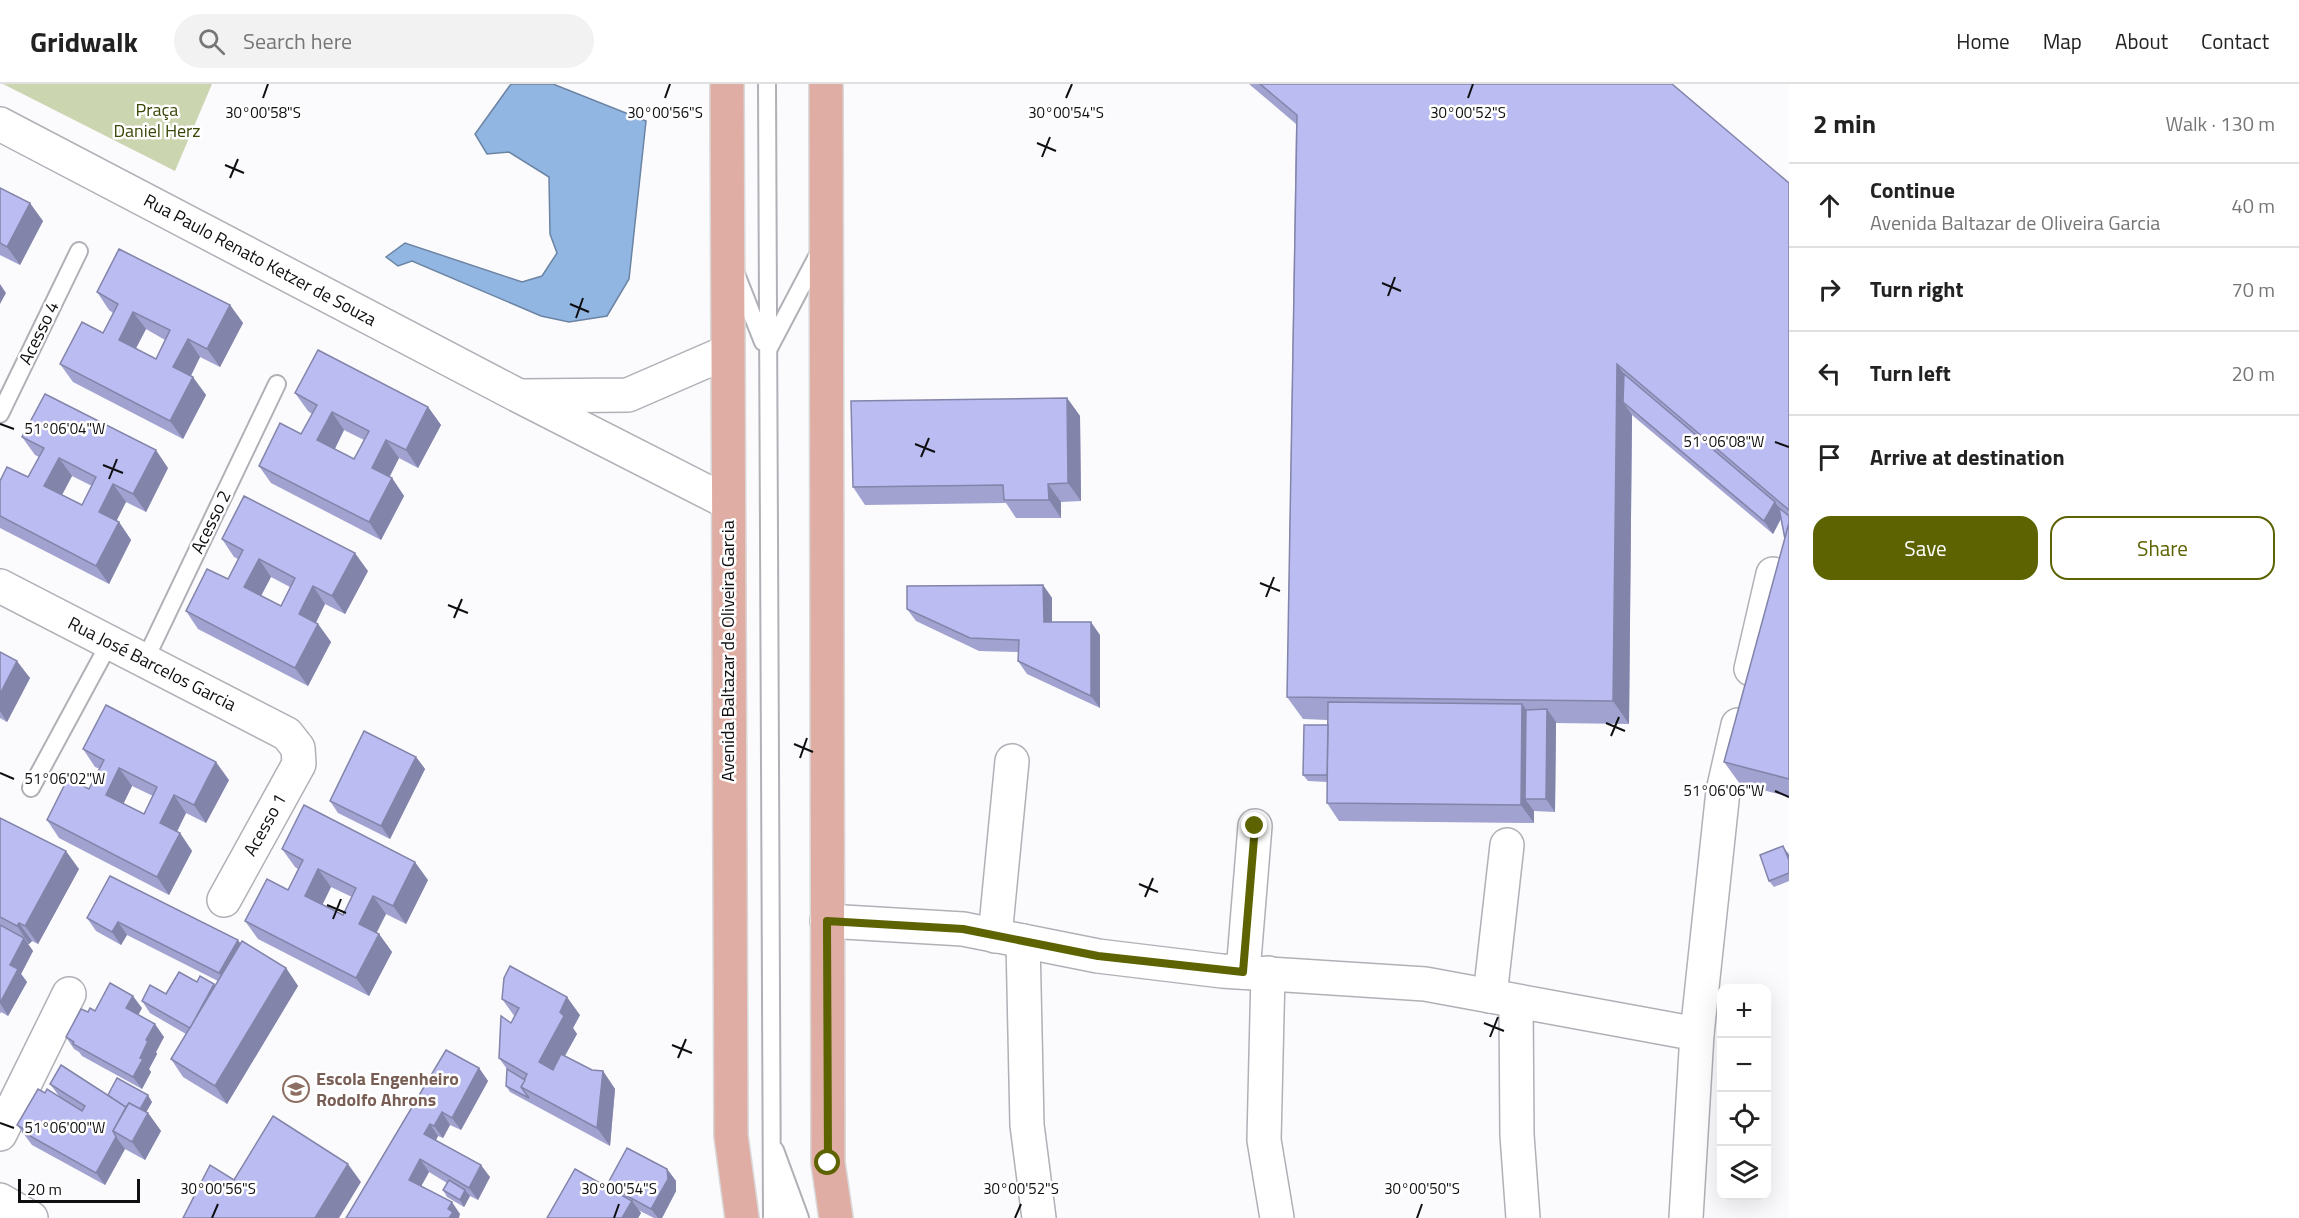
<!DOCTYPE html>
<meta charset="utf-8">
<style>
:root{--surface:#fff;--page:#f2f2f2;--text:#222;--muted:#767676;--line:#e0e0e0;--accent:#5c6300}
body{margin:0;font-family:"Titillium Web",sans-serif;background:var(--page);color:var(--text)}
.controls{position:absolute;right:18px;bottom:18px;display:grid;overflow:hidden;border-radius:12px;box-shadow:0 6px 24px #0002}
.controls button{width:54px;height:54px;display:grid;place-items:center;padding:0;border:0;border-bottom:2px solid var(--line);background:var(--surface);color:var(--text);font:30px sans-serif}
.scale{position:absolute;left:18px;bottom:15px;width:122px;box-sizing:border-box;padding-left:6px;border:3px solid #0f0f11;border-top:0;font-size:16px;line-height:21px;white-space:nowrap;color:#0f0f11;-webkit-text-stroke:4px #fff;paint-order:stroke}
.stop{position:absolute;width:18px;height:18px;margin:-14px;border:4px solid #5c6300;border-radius:50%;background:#fff}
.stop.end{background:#5c6300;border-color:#fff;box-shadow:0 2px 6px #0008}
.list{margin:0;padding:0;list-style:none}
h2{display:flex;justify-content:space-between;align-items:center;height:78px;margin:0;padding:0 24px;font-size:26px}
h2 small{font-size:20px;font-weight:400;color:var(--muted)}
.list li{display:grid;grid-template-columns:39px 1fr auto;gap:18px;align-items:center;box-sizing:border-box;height:84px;padding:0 24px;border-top:2px solid var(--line)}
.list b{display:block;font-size:22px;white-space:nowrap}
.list p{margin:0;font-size:20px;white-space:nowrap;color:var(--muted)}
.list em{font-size:20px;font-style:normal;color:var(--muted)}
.actions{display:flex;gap:12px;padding:18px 24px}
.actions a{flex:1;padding:14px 0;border:2px solid var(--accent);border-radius:18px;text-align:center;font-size:21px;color:var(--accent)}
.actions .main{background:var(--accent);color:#fff}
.icon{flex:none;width:33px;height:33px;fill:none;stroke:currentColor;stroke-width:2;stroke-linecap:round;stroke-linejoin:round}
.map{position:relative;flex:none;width:1789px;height:1134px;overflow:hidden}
header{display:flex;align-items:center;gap:36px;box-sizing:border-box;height:84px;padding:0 30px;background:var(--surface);border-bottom:2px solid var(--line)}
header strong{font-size:28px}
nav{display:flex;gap:33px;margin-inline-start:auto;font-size:21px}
.search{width:420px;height:54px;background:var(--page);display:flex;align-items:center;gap:15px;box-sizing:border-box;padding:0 21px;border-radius:33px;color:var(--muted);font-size:22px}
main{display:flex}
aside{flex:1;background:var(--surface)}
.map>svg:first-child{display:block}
.green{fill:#cbd5b0}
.water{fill:#92b6e2;stroke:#6b84a3;stroke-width:1.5}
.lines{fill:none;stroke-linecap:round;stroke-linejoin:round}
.service-casing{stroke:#b0b0b7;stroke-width:20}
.minor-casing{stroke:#b0b0b7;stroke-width:36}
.secondary-casing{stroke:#b0b0b7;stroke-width:36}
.primary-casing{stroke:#d9d9d9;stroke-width:36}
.service{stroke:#fff;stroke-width:16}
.minor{stroke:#fff;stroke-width:33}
.secondary{stroke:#fff;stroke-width:33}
.primary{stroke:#dfada3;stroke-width:33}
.wall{fill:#a1a2d0;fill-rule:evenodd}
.shaded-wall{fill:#8384a9}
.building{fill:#bbbcf2;stroke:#8384a9;stroke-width:1.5;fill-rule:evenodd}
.route{stroke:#5c6300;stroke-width:8}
.ticks{fill:none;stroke:#0f0f11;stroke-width:2}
.labels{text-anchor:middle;stroke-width:5;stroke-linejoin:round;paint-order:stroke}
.park-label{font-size:18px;fill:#3a4607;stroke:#fff}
.street-label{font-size:18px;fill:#0f0f11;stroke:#fff}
.education-label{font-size:18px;font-weight:bold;fill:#785e54;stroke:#fff;text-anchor:start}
.ticks-label{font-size:15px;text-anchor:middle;fill:#0f0f11;stroke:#fff;stroke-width:5;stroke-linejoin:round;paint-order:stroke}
</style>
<header>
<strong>Gridwalk</strong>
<div class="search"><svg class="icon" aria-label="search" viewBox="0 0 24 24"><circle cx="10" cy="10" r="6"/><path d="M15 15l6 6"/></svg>Search here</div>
<nav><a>Home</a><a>Map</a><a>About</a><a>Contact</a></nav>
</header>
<main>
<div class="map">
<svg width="1789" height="1134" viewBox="0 0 1789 1134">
<rect width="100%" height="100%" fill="#fbfbfe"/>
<!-- green -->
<path class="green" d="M3,0H212L175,87Z"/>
<!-- water -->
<path class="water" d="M511,0H553L646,37L629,195L607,232L569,238L541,232L412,177L398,182L386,173L405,159L522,198L542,192L557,169L550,150L549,93L509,68L487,70L475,50Z"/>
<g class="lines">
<defs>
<g id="service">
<path d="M767,0L772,1134"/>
<path d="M736,190L763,258"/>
<path d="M769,264L820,167"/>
<path d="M0,330L79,167"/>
<path d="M145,576L277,300"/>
<path d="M31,704L110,558"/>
<path d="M775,1066L800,1134"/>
<path d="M780,1102L786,1134"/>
</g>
<g id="minor">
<path d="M0,40L519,312L727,418"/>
<path d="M524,312L628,311L727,268"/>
<path d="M0,502L287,650L298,664L299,680L224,816"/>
<path d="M1751,585L1773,490"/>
<path d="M827,837L963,845L1098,872L1222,887L1425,900L1697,950"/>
<path d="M995,852L1012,677"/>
<path d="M1023,857L1027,1041L1039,1134"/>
<path d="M1243,888L1255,742"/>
<path d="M1268,889L1264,1056L1277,1134"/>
<path d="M1490,912L1507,761"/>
<path d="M1516,918L1517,1051L1523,1134"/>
<path d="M0,1050L69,910"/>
<path d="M1686,1134L1697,950L1723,707L1738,641"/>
</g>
<path id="secondary" d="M0,1116L31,1134"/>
<g id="primary">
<path d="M727,0L731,1052L742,1134"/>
<path d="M826,0L828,1079L836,1134"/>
</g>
</defs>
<!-- service casing -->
<use href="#service" class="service-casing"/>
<!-- minor casing -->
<use href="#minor" class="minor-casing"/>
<!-- secondary casing -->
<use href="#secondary" class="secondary-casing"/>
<!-- primary casing -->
<use href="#primary" class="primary-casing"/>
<!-- service -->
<use href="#service" class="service"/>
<!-- minor -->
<use href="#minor" class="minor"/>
<!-- secondary -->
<use href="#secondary" class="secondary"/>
<!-- primary -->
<use href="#primary" class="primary"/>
</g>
<!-- wall -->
<g class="wall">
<path d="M1249,0H1672L1789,99V713L1740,700L1724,678L1785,455L1781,435L1773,450L1632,331L1629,640L1556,639L1555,728L1534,727V739L1339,737L1327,719V698L1308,697L1303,691L1328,641V636L1303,635L1287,613L1296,40Z"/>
<path d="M0,104L43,137L20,181L0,171Z"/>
<path d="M97,208L230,221L243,239L220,283L200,273L191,292L206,311L183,355L73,298L60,280L103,249L113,229L109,226ZM146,245L165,256L156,275L136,264Z"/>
<path d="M295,309L428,323L441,341L418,384L399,374L389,393L392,394L404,412L381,456L271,399L259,382L301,350L312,330L308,327ZM344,346L364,356L354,375L335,365Z"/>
<path d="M1067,314L1080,332L1081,417L1061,418V434H1016L1006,419L865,421L853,403Z"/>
<path d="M22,353L168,384L146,428L126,418L116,436L119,438L131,456L109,500L0,444V397L28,393L39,373L35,371ZM72,392L92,402L82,421L62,411Z"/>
<path d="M222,455L368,487L345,530L325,520L316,539L318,540L331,558L308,602L198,545L186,527L228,495L238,475L234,473ZM271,493L290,503L281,522L261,512Z"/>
<path d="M1043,501L1052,514V538L1100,551V624L1027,590L1018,577V568L979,567L916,537L907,525Z"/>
<path d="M0,568L30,594L7,638L0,634Z"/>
<path d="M83,665L229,696L206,739L186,729L177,748L180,749L192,767L169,811L59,754L47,736L89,705L100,685L95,683ZM132,702L153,712L144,730L123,720Z"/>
<path d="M416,673L425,685L390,755L338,729L330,717Z"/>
<path d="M0,734L79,785L38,860L32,857L29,860H28L33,867L21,890L27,898L8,932L1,928L0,930Z"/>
<path d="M282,765L428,796L406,840L386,830L376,848L379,850L392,868L369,912L258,855L245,837L288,806L298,785L295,783ZM331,803L352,813L343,831L322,820Z"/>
<path d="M1788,768L1789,771V797L1774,803L1769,797Z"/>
<path d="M110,792L286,884L298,902L227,1020L183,993L171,975L186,950L150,929L142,917L166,910L197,898L214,900L215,902L218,897L127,851L121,861L96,847L87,834Z"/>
<path d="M502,915L580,931L573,944L577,950L565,972L592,986L603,987L615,1005L610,1062L510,1008L506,1002L507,985L499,974L511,939L515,933Z"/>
<path d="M142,924L138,931L164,953L156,968L157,970L149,985L151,988L142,1005L82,972L79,968L74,965L66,953L95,927Z"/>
<path d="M479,984L488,997L461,1046L450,1041L443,1054L438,1052L436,1056L490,1093L478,1116L470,1112L464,1123L447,1113L443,1106L447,1099L429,1088L421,1102L460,1130L346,1134Z"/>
<path d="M50,1000L108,1011L152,1018L146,1028L148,1029L161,1047L145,1076L125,1065L105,1101L32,1061L17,1041L45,1009L59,1012Z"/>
<path d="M667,1085L676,1097V1107L662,1134H654L638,1126L641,1129L638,1134H547L609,1104L607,1101Z"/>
</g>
<!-- shaded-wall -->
<g class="shaded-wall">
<path d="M30,119L43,137L20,181L7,163Z"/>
<path d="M0,200L6,209L0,220Z"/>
<path d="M230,221L243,239L220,283L207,265Z"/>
<path d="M133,228L146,245L131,274L119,256Z"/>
<path d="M188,255L200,273L186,301L173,283Z"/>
<path d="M1617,280L1633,303L1623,318L1632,331L1629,640L1613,617Z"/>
<path d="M193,293L206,311L183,355L170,337Z"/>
<path d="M1067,314L1080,332L1081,417L1068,399Z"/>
<path d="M428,323L441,341L418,384L406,366Z"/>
<path d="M332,328L344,346L330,374L317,356Z"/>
<path d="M386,356L399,374L385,402L372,384Z"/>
<path d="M156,366L168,384L146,428L133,410Z"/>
<path d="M59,374L72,392L57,420L44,402Z"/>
<path d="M392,394L404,412L381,456L369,438Z"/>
<path d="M113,400L126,418L112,446L99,428Z"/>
<path d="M1048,400L1061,418V434L1049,416Z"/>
<path d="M1775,418L1783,430L1773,450L1764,437Z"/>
<path d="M119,438L131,456L109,500L96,482Z"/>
<path d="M355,469L368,487L345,530L332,512Z"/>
<path d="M259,475L271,493L256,521L244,503Z"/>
<path d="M1043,501L1052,514V551L1044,538Z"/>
<path d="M313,502L325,520L311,548L299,530Z"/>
<path d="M1091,538L1100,551V624L1091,612Z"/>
<path d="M318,540L331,558L308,602L295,584Z"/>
<path d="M17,577L30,594L7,638L0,627V610Z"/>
<path d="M1522,620L1535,638L1525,715L1534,727V739L1521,721Z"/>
<path d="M1547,625L1556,638L1555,728L1546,715Z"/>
<path d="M416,673L425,685L390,755L381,742Z"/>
<path d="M216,678L229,696L206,739L194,721Z"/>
<path d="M119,684L132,702L119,729L106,711Z"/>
<path d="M174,711L186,729L172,757L160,739Z"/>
<path d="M180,749L192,767L169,811L157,793Z"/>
<path d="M1783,762L1789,771V776Z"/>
<path d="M66,767L79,785L38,860L25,842Z"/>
<path d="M415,778L428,796L406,840L393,822Z"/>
<path d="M318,785L331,803L318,830L305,812Z"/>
<path d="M373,812L386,830L372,858L359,840Z"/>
<path d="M118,838L127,851L121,861L112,848Z"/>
<path d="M19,839L32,857L29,860L17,842Z"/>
<path d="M379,850L392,868L369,912L356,894Z"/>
<path d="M24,854L33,867L21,890L27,898L8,932L0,919L10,881Z"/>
<path d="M238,856L247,868L228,902L219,889Z"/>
<path d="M286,884L298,902L227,1020L215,1002Z"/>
<path d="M214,900L223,912L190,944Z"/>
<path d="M133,912L142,924L135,937L126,924Z"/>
<path d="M567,913L580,931L573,944L577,950L551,996L539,978L560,928Z"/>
<path d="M155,940L164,953L156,968L157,970L149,985L151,988L142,1005L133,993L146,956Z"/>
<path d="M479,984L488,997L461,1046L452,1034Z"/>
<path d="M603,987L615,1005L610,1062L597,1044Z"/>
<path d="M148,1011L152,1018L130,1057L118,1050Z"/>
<path d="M442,1028L450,1041L443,1054L434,1042Z"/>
<path d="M148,1029L161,1047L145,1076L132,1058Z"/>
<path d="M430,1040L438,1052L433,1062L424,1050Z"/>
<path d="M116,1053L125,1065L105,1101L96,1089Z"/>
<path d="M420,1075L429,1088L418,1108L409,1096Z"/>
<path d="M348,1080L361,1098L339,1134H315Z"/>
<path d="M481,1081L490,1093L478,1116L469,1104Z"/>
<path d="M667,1085L676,1097V1107L662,1134H658L651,1125Z"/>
<path d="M465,1106L470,1112L464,1123L460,1116Z"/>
<path d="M632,1117L641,1129L638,1134H622Z"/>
<path d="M452,1118L460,1130L459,1134H449L448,1125Z"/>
</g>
<!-- building -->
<g class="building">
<path d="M1260,0H1672L1789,99V426L1617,280L1613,617L1287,613L1297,31Z"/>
<path d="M0,104L30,119L7,163L0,159Z"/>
<path d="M119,165L230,221L207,265L188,255L173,283L193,293L170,337L60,280L82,238L103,249L118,220L97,208ZM133,228L170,246L156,275L119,256Z"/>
<path d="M318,266L428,323L406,366L386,356L372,384L392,394L369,438L259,382L280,339L301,350L317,321L295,309ZM332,328L369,347L354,375L317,356Z"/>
<path d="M1624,290L1775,418L1764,437L1623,318Z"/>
<path d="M45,310L156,366L133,410L113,400L99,428L119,438L96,482L0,432V397L7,383L28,393L44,364L22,353ZM59,374L96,393L82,421L44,402Z"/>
<path d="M1067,314L1068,399L1048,400L1049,416H1004L1003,401L853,403L851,317Z"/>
<path d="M244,412L355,469L332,512L313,502L299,530L318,540L295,584L186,527L207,485L228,495L243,466L222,455ZM259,475L295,494L281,522L244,503Z"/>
<path d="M1779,424L1789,432V439L1785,455Z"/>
<path d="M1789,439V695L1724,678Z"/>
<path d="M1043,501L1044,538H1091V612L1018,577L1019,556L970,554L907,525V502Z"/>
<path d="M0,568L17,577L0,610Z"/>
<path d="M1328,618L1522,620L1521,721L1327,719Z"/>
<path d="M106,621L216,678L194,721L174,711L160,739L180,749L157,793L47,736L68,694L89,705L104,676L83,665ZM119,684L157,703L144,730L106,711Z"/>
<path d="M1547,625L1546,715H1525L1526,626Z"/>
<path d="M1304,641H1328L1327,691H1303Z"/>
<path d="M364,647L416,673L381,742L330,717Z"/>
<path d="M304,721L415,778L393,822L373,812L359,840L379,850L356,894L245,837L267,795L288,806L303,776L282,765ZM318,785L356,804L343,831L305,812Z"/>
<path d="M0,734L66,767L25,842L19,839L17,842L0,833Z"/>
<path d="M1783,762L1789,776V789L1769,797L1760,771Z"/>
<path d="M110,792L238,856L219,889L118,838L112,848L87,834Z"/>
<path d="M0,841L24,854L10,881L18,885L0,919Z"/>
<path d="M242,857L286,884L215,1002L171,975Z"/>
<path d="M510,882L567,913L560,928L564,932L539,978L553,986L561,970L592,986L603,987L597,1044L521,1003L527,990L499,974L501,932L511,939L519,924L502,915L504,894Z"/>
<path d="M179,888L197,898L200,892L214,900L190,944L142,917L150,901L166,910Z"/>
<path d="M110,899L133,912L126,924L155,940L146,956L148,957L140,974L143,975L133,993L73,960L74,958L66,953L81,925L88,928L90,924L95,927Z"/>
<path d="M446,966L479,984L452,1034L442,1028L434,1042L430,1040L424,1050L481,1081L469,1104L420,1075L409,1096L452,1118L448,1125L453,1128L449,1134H346Z"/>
<path d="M61,981L126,1023L113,1047L116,1053L96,1089L23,1048L25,1046L17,1041L38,1005L45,1009L47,1005L82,1027L85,1022L50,1000Z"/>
<path d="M507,985L525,996L521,1003L529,1014L506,1002Z"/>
<path d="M117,994L148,1011L140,1025L129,1019L126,1023L108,1011Z"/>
<path d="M129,1019L148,1029L132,1058L113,1047Z"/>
<path d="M273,1032L348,1080L315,1134H183L210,1081L234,1096Z"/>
<path d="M627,1064L667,1085L668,1095L651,1125L607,1101Z"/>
<path d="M575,1085L632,1117L622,1134H547Z"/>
<path d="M449,1096L465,1106L460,1116L443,1106Z"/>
</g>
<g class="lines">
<!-- route -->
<path class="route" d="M828,1079L827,837L963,845L1098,872L1243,888L1255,742"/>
</g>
<!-- ticks -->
<path class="ticks" d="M263,14L268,0M665,14L670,0M1066,14L1072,0M1468,14L1473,0M1037,59L1056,67M1042,73L1050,53M225,81L244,89M230,94L238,75M1382,199L1401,207M1388,212L1395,193M570,220L589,228M576,234L583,214M0,340L14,345M1775,358L1789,363M915,360L935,368M921,373L929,354M103,381L123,389M109,395L117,375M1260,499L1280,507M1266,513L1274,493M448,521L468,529M454,534L462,515M1606,639L1625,647M1611,652L1619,633M794,660L813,668M800,674L807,654M0,689L14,695M1775,707L1789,713M1139,800L1158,808M1145,813L1153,794M327,821L346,829M333,835L341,815M1484,939L1504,947M1490,953L1498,933M672,961L692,969M678,974L686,955M0,1039L14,1044M212,1134L218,1120M614,1134L619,1120M1015,1134L1021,1120M1417,1134L1422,1120"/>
<!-- icons -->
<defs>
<symbol id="school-ring" viewBox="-11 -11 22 22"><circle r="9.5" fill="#fff" stroke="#8d6e63" stroke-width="1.5"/><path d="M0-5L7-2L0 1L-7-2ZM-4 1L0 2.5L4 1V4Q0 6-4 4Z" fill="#8d6e63"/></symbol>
</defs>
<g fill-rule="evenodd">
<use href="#school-ring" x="281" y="990" width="30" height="30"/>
</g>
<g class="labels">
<!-- park labels -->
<g class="park-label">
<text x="157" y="32">Praça<tspan x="157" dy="21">Daniel Herz</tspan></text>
</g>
<!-- street labels -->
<g class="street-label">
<text transform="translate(260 176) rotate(28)" y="6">Rua Paulo Renato Ketzer de Souza</text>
<text transform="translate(39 249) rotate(-64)" y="6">Acesso 4</text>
<text transform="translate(211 438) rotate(-64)" y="6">Acesso 2</text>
<text transform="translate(728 567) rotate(-90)" y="6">Avenida Baltazar de Oliveira Garcia</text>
<text transform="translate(152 580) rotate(27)" y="6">Rua José Barcelos Garcia</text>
<text transform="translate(265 741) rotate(-61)" y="6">Acesso 1</text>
</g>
<!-- education labels -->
<g class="education-label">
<text x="316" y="1001">Escola Engenheiro<tspan x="316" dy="21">Rodolfo Ahrons</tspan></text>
</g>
</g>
<g class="ticks-label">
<text x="665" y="34">30°00'56"S</text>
<text x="1066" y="34">30°00'54"S</text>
<text x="263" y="34">30°00'58"S</text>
<text x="1468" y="34">30°00'52"S</text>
<text x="65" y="350">51°06'04"W</text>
<text x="1724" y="363">51°06'08"W</text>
<text x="65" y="700">51°06'02"W</text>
<text x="1724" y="712">51°06'06"W</text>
<text x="65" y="1049">51°06'00"W</text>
<text x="218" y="1110">30°00'56"S</text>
<text x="619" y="1110">30°00'54"S</text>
<text x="1021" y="1110">30°00'52"S</text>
<text x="1422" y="1110">30°00'50"S</text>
</g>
</svg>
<div class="controls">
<button>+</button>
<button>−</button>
<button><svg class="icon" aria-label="locate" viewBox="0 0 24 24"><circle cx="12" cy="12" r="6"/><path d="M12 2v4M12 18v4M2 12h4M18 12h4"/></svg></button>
<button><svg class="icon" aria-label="layers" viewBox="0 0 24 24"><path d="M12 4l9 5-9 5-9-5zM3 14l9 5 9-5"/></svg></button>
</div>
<div class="scale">20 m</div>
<div class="stop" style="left:828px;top:1079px"></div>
<div class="stop end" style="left:1255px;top:742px"></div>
</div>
<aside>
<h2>2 min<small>Walk · 130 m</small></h2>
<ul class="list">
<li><svg class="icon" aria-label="ahead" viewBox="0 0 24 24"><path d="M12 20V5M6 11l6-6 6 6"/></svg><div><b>Continue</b><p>Avenida Baltazar de Oliveira Garcia</p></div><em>40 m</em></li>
<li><svg class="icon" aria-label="right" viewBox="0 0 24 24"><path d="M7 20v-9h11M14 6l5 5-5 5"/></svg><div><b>Turn right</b></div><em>70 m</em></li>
<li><svg class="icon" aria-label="left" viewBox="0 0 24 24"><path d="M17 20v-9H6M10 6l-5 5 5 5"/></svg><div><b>Turn left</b></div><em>20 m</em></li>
<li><svg class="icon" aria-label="arrive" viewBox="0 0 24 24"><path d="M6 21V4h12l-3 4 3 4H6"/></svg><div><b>Arrive at destination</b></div></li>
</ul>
<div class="actions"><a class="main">Save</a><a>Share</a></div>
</aside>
</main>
